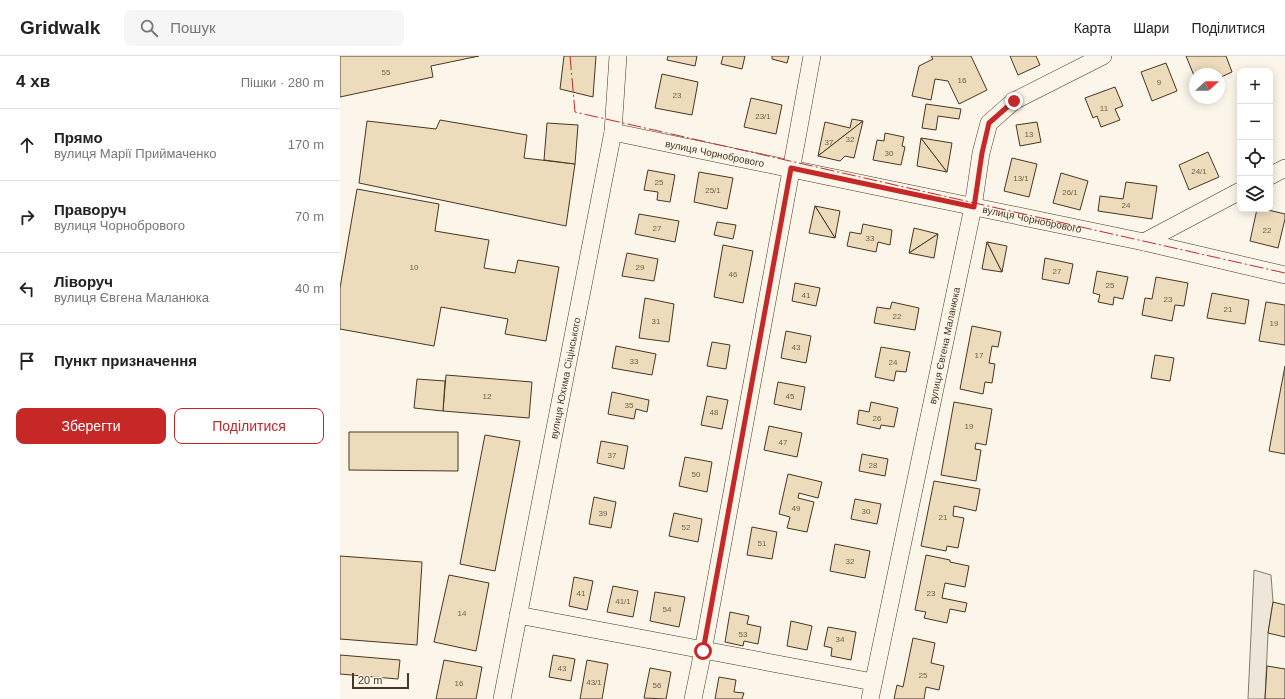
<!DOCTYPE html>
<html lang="uk">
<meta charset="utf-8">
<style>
:root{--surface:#fff;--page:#f6f6f6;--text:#222;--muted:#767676;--line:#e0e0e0;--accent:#c62828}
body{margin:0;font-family:Arial,sans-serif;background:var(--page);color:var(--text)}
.controls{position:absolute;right:12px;top:12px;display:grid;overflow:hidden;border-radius:8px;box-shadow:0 2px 10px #0003}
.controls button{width:36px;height:36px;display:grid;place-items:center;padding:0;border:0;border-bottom:1px solid var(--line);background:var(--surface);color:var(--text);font:20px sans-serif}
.compass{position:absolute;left:849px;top:12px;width:36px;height:36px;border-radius:50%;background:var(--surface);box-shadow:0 2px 10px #0003;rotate:69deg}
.scale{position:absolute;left:12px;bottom:10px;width:57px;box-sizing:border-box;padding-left:4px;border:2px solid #4a3520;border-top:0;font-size:11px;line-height:14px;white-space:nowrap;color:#4a3520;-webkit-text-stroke:3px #fbf6e9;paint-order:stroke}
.stop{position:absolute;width:12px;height:12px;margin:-9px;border:3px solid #c62828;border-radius:50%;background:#fff}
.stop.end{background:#c62828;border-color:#fff;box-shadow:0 1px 4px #0008}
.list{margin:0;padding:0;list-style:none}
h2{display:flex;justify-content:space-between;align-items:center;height:52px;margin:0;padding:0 16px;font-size:17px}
h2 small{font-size:13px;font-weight:400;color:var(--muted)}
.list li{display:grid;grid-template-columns:26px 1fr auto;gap:12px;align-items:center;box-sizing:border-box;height:72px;padding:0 16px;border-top:1px solid var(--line)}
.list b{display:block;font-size:15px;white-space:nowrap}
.list p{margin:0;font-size:13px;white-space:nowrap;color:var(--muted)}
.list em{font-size:13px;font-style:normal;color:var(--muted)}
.actions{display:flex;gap:8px;padding:12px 16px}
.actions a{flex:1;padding:9px 0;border:1px solid var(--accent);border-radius:8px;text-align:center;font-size:14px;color:var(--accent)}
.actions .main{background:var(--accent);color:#fff}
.icon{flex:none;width:22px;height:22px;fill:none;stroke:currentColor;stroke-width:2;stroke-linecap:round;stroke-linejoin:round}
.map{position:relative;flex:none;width:945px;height:643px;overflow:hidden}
header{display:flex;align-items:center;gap:24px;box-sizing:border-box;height:56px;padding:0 20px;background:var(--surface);border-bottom:1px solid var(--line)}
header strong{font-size:19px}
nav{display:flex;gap:22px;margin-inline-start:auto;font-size:14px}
.search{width:280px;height:36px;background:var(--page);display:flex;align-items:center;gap:10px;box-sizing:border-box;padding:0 14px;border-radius:8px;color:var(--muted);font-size:15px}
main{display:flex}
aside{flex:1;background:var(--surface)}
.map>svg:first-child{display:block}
.green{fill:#ede6d9;stroke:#887966}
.building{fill:#ecdcbc;stroke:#4a3520}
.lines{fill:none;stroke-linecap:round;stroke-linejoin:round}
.minor-casing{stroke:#4a3520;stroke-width:18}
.minor{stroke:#fbf6e9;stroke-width:17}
.power{stroke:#c62828;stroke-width:1;stroke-dasharray:14 3 2 3;stroke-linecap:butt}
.route{stroke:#c62828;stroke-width:5}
.labels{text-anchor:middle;stroke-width:3;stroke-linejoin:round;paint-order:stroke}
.number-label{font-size:8px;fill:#725f47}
.street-label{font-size:10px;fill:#4a3520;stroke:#fbf6e9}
</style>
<header>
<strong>Gridwalk</strong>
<div class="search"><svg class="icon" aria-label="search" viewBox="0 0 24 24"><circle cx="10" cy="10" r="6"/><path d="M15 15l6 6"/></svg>Пошук</div>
<nav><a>Карта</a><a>Шари</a><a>Поділитися</a></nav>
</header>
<main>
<aside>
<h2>4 хв<small>Пішки · 280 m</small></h2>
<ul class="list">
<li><svg class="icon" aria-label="ahead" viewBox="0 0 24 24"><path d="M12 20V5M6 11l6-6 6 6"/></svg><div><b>Прямо</b><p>вулиця Марії Приймаченко</p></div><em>170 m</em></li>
<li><svg class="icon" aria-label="right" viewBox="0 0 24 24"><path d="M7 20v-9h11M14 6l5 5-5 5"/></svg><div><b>Праворуч</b><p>вулиця Чорнобрового</p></div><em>70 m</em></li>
<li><svg class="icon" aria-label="left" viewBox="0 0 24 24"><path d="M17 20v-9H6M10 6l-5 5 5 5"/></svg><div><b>Ліворуч</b><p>вулиця Євгена Маланюка</p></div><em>40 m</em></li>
<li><svg class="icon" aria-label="arrive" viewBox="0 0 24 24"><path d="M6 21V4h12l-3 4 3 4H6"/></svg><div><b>Пункт призначення</b></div></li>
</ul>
<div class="actions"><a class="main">Зберегти</a><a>Поділитися</a></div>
</aside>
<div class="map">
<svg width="945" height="643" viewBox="0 0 945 643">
<rect width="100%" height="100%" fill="#fbf6e9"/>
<!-- green -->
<path class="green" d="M914,514L931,519L933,546L928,577L925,643H908Z"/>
<!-- building -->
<g class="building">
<path d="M0,0H139L91,10L93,21L0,41Z"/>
<path d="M224,0H256L253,41L220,33Z"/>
<path d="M328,0H357L355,10L327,4Z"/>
<path d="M383,0H405L402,13L381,8Z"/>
<path d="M432,0H449L447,7L432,3Z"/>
<path d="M591,0H631L647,34L619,48L608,25L595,23L591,44L572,40L579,10L593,3Z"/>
<path d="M670,0H696L700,9L678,19Z"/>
<path d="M846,0H886L892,16L879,22V18H855V22Z"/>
<path d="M826,7L837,35L812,45L801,16Z"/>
<path d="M322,18L358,26L352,59L315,52Z"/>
<path d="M775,31L783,50L775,53L780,64L761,71L757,60L753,62L745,42Z"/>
<path d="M411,42L442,49L436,78L404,71Z"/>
<path d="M586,48L621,53L619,63L598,60L596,74L582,72Z"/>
<path d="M512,63L523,65L478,100L485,66L510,72Z"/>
<path d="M100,64L187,79L184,102L235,108L226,170L19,127L27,65L96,73Z"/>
<path d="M523,65L514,102L505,100L500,105L478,100Z"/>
<path d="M697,66L701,86L680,90L676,69Z"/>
<path d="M207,67L238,69L235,108L204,104Z"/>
<path d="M545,77L564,81L562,90L565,91L561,109L533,104L537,84L544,85Z"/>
<path d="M581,82L607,116L577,110Z"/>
<path d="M581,82L612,87L607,116Z"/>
<path d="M868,96L879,121L849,134L839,109Z"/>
<path d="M672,102L697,108L689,141L664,135Z"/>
<path d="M308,114L335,119L330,146L317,144L318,136L304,134Z"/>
<path d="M359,116L393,122L387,153L354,146Z"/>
<path d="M721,117L748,125L740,154L713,147Z"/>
<path d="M786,126L817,130L812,163L758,155L760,140L783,143Z"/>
<path d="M17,133L99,148L95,175L149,184L144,212L175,217L178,204L219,211L206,285L165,278L168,263L101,251L94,290L0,273V232Z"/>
<path d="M475,150L500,155L495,182Z"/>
<path d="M475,150L495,182L469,177Z"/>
<path d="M917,153H924L945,158V163L938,192L910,185Z"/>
<path d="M299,158L339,165L335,186L295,178Z"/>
<path d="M377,166L396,169L393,183L374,179Z"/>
<path d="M523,168L552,174L550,189L538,186L536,196L507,190L510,176L521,178Z"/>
<path d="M574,172L598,178L569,197Z"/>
<path d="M598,178L594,202L569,197Z"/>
<path d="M647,186L662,216L642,213Z"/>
<path d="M647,186L667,190L662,216Z"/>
<path d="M383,189L413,195L403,247L374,241Z"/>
<path d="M287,197L318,203L314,225L282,220Z"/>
<path d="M705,202L733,208L729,228L702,223Z"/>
<path d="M757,215L788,221L783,243L774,241L773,249L758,246L760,239L753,237Z"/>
<path d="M816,221L848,227L844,250L835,249L832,265L802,259L805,242L812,243Z"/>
<path d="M455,227L480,232L476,250L452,245Z"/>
<path d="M872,237L909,244L905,268L867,262Z"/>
<path d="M305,242L334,248L329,286L299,282Z"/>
<path d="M552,246L579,252L575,274L534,267L537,251L550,253Z"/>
<path d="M926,246L945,249V289L919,285Z"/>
<path d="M632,270L661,276L658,291L652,290L649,307L655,308L652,327L645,326L643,338L620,333Z"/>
<path d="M446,275L471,280L466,307L441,302Z"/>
<path d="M372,286L390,289L386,313L367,310Z"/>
<path d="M276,290L316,298L312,319L272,312Z"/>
<path d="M541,291L570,296L566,316L556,315L554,325L535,321Z"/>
<path d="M815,299L834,302L830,325L811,322Z"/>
<path d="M945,310V398L929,395Z"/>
<path d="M106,319L192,326L189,362L103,355Z"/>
<path d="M77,323L105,325L103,355L74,352Z"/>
<path d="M438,326L465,331L461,354L434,348Z"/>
<path d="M272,336L309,344L307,356L296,353L294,363L268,358Z"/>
<path d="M367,340L388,344L382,373L361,369Z"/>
<path d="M531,346L558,352L554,371L541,369L540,373L517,368L519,354L529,356Z"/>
<path d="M614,346L652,353L646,389L636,387L635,393L641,394L636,425L601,419Z"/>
<path d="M429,370L462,377L457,401L424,394Z"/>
<path d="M9,376H118V415L9,414Z"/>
<path d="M145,379L180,385L155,515L120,508Z"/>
<path d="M261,385L288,390L284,413L257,407Z"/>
<path d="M522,398L548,403L545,420L519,415Z"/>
<path d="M345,401L372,406L367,436L339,430Z"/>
<path d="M448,418L482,426L478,442L459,437L458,442L474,446L467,476L447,472L450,461L439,458Z"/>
<path d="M594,425L640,433L636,455L614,450L613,460L624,462L618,492L607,490L606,495L581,490Z"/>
<path d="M254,441L276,446L271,472L249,468Z"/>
<path d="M515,443L541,448L537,468L511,463Z"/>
<path d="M334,457L362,463L358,486L329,480Z"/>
<path d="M412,471L437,476L432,503L407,499Z"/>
<path d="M495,488L530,495L525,522L490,515Z"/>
<path d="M586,499L610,504V506L629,510L625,531L605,527L602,542L627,547L625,556L610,553L607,567L584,562L586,556L575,554Z"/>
<path d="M0,500L82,506L77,589L0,583Z"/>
<path d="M109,519L149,527L136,595L94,586Z"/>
<path d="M234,521L253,525L247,554L229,550Z"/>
<path d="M273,530L298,535L293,561L267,556Z"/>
<path d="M315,536L345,541L339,571L310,565Z"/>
<path d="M933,546L945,549V581L928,577Z"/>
<path d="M390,556L409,560L407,568L421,571L418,588L404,585L403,590L385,586Z"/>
<path d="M451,565L472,570L467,594L447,590Z"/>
<path d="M488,571L516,576L511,604L491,600L492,592L484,590Z"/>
<path d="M573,582L595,587L591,607L604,610L599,634L586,631L584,643H554L557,629L563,631Z"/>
<path d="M0,599L60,604L58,623L0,618Z"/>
<path d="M213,599L235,603L231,625L209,621Z"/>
<path d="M104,604L142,611L136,643H96Z"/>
<path d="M247,604L268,608L262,643H240Z"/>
<path d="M927,610L945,613V643H925Z"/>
<path d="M310,612L331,616L326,643L304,642Z"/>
<path d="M379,621L396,624L394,636L404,637L402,643H375Z"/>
</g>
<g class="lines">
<defs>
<g id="minor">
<path id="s1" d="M273,76L804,186L945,219"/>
<path d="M930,120L945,112"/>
<path d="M804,186L900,135"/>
<path d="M178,559L533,626"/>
<path id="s2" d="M162,643L273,76L278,0"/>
<path d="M353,643L363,595L472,0"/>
<path id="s3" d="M530,643L633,151L641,97L649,67L674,45L763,0"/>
</g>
</defs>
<!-- minor casing -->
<use href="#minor" class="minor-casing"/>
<!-- minor -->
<use href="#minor" class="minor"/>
<!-- power -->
<path class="power" d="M230,0L235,56L586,136L945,217"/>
</g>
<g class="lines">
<!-- route -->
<path class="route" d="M363,595L451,112L634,151L642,97L649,67L674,45"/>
</g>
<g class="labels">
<!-- number labels -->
<g class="number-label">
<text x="46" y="19">55</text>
<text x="622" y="27">16</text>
<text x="819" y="29">9</text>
<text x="337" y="42">23</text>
<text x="764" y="55">11</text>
<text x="423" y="63">23/1</text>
<text x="689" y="81">13</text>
<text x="510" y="86">32</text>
<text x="489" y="89">37</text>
<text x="549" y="100">30</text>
<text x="859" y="118">24/1</text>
<text x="681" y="125">13/1</text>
<text x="319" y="129">25</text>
<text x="373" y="137">25/1</text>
<text x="730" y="139">26/1</text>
<text x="786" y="152">24</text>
<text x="317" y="175">27</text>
<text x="927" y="177">22</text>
<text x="530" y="185">33</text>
<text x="74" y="214">10</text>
<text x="300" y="214">29</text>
<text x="717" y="218">27</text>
<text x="393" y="221">46</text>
<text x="770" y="232">25</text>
<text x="466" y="242">41</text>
<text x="828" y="246">23</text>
<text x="888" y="256">21</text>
<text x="557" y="263">22</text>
<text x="316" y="268">31</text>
<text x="934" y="270">19</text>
<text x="456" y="294">43</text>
<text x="639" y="302">17</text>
<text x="294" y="308">33</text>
<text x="553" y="309">24</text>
<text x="147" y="343">12</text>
<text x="450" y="343">45</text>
<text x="289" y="352">35</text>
<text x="374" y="359">48</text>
<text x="537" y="365">26</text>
<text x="629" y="373">19</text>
<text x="443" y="389">47</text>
<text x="272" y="402">37</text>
<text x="533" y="412">28</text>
<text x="356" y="421">50</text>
<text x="456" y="455">49</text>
<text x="526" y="458">30</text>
<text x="263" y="460">39</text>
<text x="603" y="464">21</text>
<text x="346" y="474">52</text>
<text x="422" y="490">51</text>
<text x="510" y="508">32</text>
<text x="241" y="540">41</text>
<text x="591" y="540">23</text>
<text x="283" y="548">41/1</text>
<text x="327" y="556">54</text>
<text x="122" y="560">14</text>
<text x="403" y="581">53</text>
<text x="500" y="586">34</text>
<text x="222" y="615">43</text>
<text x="583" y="622">25</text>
<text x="254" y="629">43/1</text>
<text x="119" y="630">16</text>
<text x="317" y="632">56</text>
</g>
<!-- street labels -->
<g class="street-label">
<text dy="4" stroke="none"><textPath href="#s1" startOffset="104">вулиця Чорнобрового</textPath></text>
<text dy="4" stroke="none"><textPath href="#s1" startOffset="428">вулиця Чорнобрового</textPath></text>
<text dy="4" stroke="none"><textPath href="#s3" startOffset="361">вулиця Євгена Маланюка</textPath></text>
<text dy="4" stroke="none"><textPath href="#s2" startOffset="327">вулиця Юхима Сіцінського</textPath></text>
</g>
</g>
</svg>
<div class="controls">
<button>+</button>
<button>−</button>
<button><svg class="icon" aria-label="locate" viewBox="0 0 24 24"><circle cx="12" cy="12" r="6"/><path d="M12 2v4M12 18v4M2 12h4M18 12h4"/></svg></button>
<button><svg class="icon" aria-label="layers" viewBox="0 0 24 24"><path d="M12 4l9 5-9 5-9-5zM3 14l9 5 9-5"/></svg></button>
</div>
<svg class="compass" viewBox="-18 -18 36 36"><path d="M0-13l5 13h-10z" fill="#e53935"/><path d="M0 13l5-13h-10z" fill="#767676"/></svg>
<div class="scale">20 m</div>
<div class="stop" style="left:363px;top:595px"></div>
<div class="stop end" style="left:674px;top:45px"></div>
</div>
</main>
